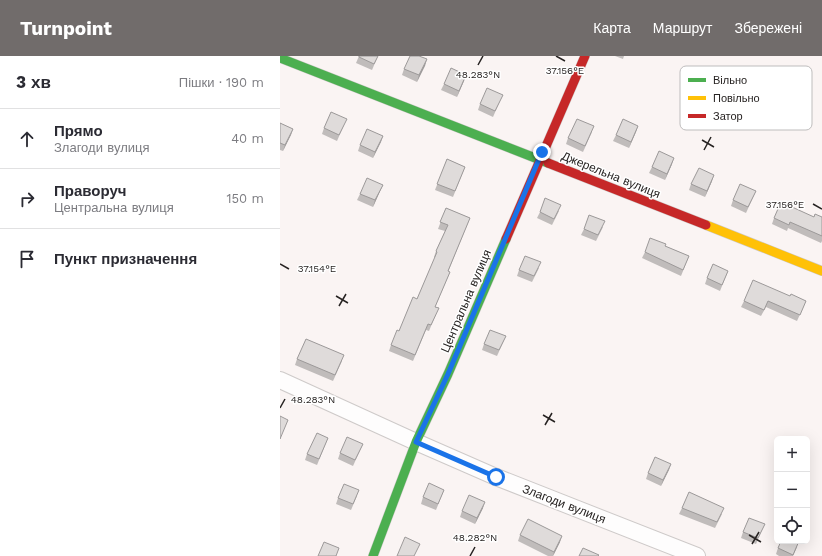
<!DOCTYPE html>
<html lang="uk">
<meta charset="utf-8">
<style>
:root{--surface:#fff;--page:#f7f7f7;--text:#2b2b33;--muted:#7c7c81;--line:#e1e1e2;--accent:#716c6b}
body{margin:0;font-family:"Work Sans",sans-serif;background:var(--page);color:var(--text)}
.controls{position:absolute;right:12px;bottom:12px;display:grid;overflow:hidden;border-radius:6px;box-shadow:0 4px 16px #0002}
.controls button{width:36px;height:36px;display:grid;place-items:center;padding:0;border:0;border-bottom:1px solid var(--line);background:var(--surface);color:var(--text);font:20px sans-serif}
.stop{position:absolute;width:12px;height:12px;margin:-9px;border:3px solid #1a73e8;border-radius:50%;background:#fff}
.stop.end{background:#1a73e8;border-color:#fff;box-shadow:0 1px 4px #0008}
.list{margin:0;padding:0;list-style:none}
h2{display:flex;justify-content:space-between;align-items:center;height:52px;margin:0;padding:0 16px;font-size:17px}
h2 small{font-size:13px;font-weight:400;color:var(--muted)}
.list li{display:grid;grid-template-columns:26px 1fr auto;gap:12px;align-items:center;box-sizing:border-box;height:60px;padding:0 16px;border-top:1px solid var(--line)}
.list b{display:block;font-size:15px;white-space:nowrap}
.list p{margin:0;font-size:13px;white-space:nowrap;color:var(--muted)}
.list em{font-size:13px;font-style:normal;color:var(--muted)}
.icon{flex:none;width:22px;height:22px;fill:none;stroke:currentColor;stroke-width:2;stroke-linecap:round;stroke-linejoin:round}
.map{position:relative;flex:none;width:542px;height:500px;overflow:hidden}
header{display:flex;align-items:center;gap:24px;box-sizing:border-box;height:56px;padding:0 20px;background:var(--accent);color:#fff}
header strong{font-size:19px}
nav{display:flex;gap:22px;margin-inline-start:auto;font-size:14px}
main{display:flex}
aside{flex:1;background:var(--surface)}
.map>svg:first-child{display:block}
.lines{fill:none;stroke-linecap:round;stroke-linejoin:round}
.street-casing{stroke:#cecac9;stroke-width:18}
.fast-casing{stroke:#cecac9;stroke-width:10}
.slow-casing{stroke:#cecac9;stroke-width:10}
.jam-casing{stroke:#cecac9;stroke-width:10}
.street{stroke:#fefdfd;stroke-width:16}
.fast{stroke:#4caf50;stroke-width:9}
.slow{stroke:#ffc107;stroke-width:9}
.jam{stroke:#c62828;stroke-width:9}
.wall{fill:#c0bcbb}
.shaded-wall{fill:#9c9999}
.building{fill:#dfdbda;stroke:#9c9999}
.route{stroke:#1a73e8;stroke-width:5}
.ticks{fill:none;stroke:#272322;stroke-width:1.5}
.labels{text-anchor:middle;stroke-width:3;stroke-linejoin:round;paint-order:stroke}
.street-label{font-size:12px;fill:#272322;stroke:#fff}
.key{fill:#fff;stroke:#bebdbd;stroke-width:1}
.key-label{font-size:11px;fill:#272322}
.ticks-label{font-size:10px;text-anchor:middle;fill:#272322;stroke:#fff;stroke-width:3;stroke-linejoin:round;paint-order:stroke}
</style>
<header>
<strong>Turnpoint</strong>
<nav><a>Карта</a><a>Маршрут</a><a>Збережені</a></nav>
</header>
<main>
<aside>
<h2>3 хв<small>Пішки · 190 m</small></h2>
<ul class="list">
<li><svg class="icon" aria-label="ahead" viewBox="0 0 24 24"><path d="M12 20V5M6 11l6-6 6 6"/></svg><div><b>Прямо</b><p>Злагоди вулиця</p></div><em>40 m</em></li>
<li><svg class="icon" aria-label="right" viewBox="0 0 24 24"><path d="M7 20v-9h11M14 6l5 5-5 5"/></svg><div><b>Праворуч</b><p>Центральна вулиця</p></div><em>150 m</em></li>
<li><svg class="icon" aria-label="arrive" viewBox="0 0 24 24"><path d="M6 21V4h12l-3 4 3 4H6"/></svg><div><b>Пункт призначення</b></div></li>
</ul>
</aside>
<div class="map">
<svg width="542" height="500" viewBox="0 0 542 500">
<rect width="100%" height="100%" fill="#faf4f3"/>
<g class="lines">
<defs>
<path id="street" d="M0,324L136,386L216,421L417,500"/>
<g id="fast">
<path d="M0,2L268,107"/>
<path d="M93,500L136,386L168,318L226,183"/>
</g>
<path id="slow" d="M426,169L542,215"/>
<g id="jam">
<path d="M268,107L426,169"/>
<path d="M226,183L305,0"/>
</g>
</defs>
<!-- street casing -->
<use href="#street" class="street-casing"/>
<!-- fast casing -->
<use href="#fast" class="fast-casing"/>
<!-- slow casing -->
<use href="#slow" class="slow-casing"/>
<!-- jam casing -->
<use href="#jam" class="jam-casing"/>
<!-- street -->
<use href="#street" class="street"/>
<!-- fast -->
<use href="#fast" class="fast"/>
<!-- slow -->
<use href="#slow" class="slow"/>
<!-- jam -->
<use href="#jam" class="jam"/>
</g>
<!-- wall -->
<g class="wall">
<path d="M79,0H98L92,14L76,7Z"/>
<path d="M335,0H344L343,3Z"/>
<path d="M147,3L137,26L122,19L124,13Z"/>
<path d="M186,19L177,41L161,34L164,28Z"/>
<path d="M220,45L213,61L198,54L200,48Z"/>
<path d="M0,67L13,73L3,95L0,94Z"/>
<path d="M64,69L57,85L42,78L44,72Z"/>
<path d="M358,70L349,92L333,85L336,79Z"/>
<path d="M312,76L303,96L286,88L288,82Z"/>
<path d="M103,80L93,102L78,95L80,89Z"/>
<path d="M167,103L185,111L173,141L155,134Z"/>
<path d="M392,108L385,124L369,117L372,111Z"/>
<path d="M432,125L425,141L409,134L411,128Z"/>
<path d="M103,129L93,151L77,144L80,138Z"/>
<path d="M476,135L466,157L451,150L453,144Z"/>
<path d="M166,152L190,162L168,216H170L155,251L156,258L149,275L146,274L133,305L109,295L111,289L137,243L155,202L154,201L156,195L165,175L158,173Z"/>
<path d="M279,155L272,169L257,162L260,156Z"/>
<path d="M534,161H542V185L541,187L508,172L507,175L492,168L494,162Z"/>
<path d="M323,171L316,185L301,179L304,173Z"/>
<path d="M385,190L409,200L401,220L362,202L365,196Z"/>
<path d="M259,212L252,226L237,220L239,214Z"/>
<path d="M448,215L440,235L425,228L427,222Z"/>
<path d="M510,240L526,245L517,265L486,251L481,260L461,251L464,245Z"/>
<path d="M226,280L217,300L202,294L204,288Z"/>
<path d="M17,303L62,305L53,325L15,309Z"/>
<path d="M48,382L37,409L25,404L27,398Z"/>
<path d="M83,388L73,410L58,403L60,397Z"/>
<path d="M391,408L381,430L366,423L368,417Z"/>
<path d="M164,434L156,454L141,448L143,441Z"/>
<path d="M77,440L71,454L56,448L58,442Z"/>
<path d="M203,452L195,468L180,461L182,455Z"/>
<path d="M402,452L442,458L435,472L399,458Z"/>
<path d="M482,474L476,488L461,482L463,476Z"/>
<path d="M240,479L280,486L273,500H268L238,485Z"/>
<path d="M517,491L513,500H499L496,498L498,492Z"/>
</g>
<!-- shaded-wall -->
<g class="shaded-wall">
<path d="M147,3L145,10L137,26L139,19Z"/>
<path d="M186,19L184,25L177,41L179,35Z"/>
<path d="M358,70L356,76L349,92L351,86Z"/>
<path d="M13,73L11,79L3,95L5,89Z"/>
<path d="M103,80L101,86L93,102L95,96Z"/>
<path d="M394,102L392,108L385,124L387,118Z"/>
<path d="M434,119L432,125L425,141L427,135Z"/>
<path d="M103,129L100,135L93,151L95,144Z"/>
<path d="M391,408L389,414L381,430L383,424Z"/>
<path d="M205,446L203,452L195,468L197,462Z"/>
<path d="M282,480L280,486L273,500L274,496Z"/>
</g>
<!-- building -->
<g class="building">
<path d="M79,0H98L94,8L79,1Z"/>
<path d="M130,0H139L147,3L139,19L124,13Z"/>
<path d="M171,12L186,19L179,35L164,28Z"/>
<path d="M207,32L223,39L215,55L200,48Z"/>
<path d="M51,56L67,63L59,79L44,72Z"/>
<path d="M297,63L314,70L305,90L288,82Z"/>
<path d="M343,63L358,70L351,86L336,79Z"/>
<path d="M0,67L13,73L5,89L0,87Z"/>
<path d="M87,73L103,80L95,96L80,89Z"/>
<path d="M379,95L394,102L387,118L372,111Z"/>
<path d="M167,103L185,111L175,135L157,128Z"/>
<path d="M419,112L434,119L427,135L411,128Z"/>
<path d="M87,122L103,129L95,144L80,138Z"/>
<path d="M460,128L476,135L468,151L453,144Z"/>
<path d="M265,142L281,149L274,163L260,156Z"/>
<path d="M501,146L534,161L535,158L542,161V180L510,166L509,169L494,162Z"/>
<path d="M166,152L190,162L168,215L170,216L155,251L159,252L151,269L148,268L135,299L111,289L117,274L119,275L133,241L137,243L157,196L156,195L168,169L160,166Z"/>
<path d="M309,159L325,165L318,179L304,173Z"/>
<path d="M370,182L386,188L385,190L409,200L403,214L365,196Z"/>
<path d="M245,200L261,206L254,220L239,214Z"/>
<path d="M433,208L448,215L442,229L427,222Z"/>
<path d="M473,224L510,240L511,238L526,245L520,259L488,245L484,254L464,245Z"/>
<path d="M210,274L226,280L219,294L204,288Z"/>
<path d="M26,283L64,299L55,319L17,303Z"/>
<path d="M0,360L8,364L0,383Z"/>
<path d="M37,377L48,382L39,403L27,398Z"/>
<path d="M67,381L83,388L75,404L60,397Z"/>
<path d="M375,401L391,408L383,424L368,417Z"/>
<path d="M149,427L164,434L158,448L143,441Z"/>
<path d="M64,428L79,434L73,448L58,442Z"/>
<path d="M409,436L444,452L437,466L402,452Z"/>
<path d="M189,439L205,446L197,462L182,455Z"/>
<path d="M469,462L485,468L478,482L463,476Z"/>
<path d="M248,463L282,480L274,496L240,479Z"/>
<path d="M125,481L140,488L134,500H117Z"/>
<path d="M501,485H519L513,499L498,492Z"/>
<path d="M44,486L59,492L56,500H38Z"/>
<path d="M303,492L319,499L318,500H299Z"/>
</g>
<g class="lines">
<!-- route -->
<path class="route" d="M216,421L136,386L168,318L262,96"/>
</g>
<!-- ticks -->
<path class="ticks" d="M276,0L285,5M198,9L203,0M422,84L434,91M424,94L431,81M533,148L542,153M0,208L9,213M56,240L68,247M59,250L66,238M0,352L5,343M263,359L275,366M265,369L272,357M469,479L481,486M472,488L479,476M190,500L195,491"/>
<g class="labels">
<!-- street labels -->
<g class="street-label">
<text transform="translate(331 119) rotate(22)" y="4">Джерельна вулиця</text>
<text transform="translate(186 245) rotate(-67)" y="4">Центральна вулиця</text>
<text transform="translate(284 448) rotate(21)" y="4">Злагоди вулиця</text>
</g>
</g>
<!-- legend -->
<rect x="400" y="10" width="132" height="64" rx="6" class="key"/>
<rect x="408" y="22" width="18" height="4" fill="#4caf50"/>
<rect x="408" y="40" width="18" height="4" fill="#ffc107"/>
<rect x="408" y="58" width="18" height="4" fill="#c62828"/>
<g class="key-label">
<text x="433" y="28">Вільно</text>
<text x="433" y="46">Повільно</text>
<text x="433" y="64">Затор</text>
</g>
<g class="ticks-label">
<text x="285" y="18">37.156°E</text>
<text x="198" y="22">48.283°N</text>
<text x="505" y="152">37.156°E</text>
<text x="37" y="216">37.154°E</text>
<text x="33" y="347">48.283°N</text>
<text x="195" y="485">48.282°N</text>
</g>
</svg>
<div class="controls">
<button>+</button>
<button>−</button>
<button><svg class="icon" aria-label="locate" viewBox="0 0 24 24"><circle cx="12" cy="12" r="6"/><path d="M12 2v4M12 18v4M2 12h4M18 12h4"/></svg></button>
</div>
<div class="stop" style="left:216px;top:421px"></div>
<div class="stop end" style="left:262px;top:96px"></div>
</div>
</main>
